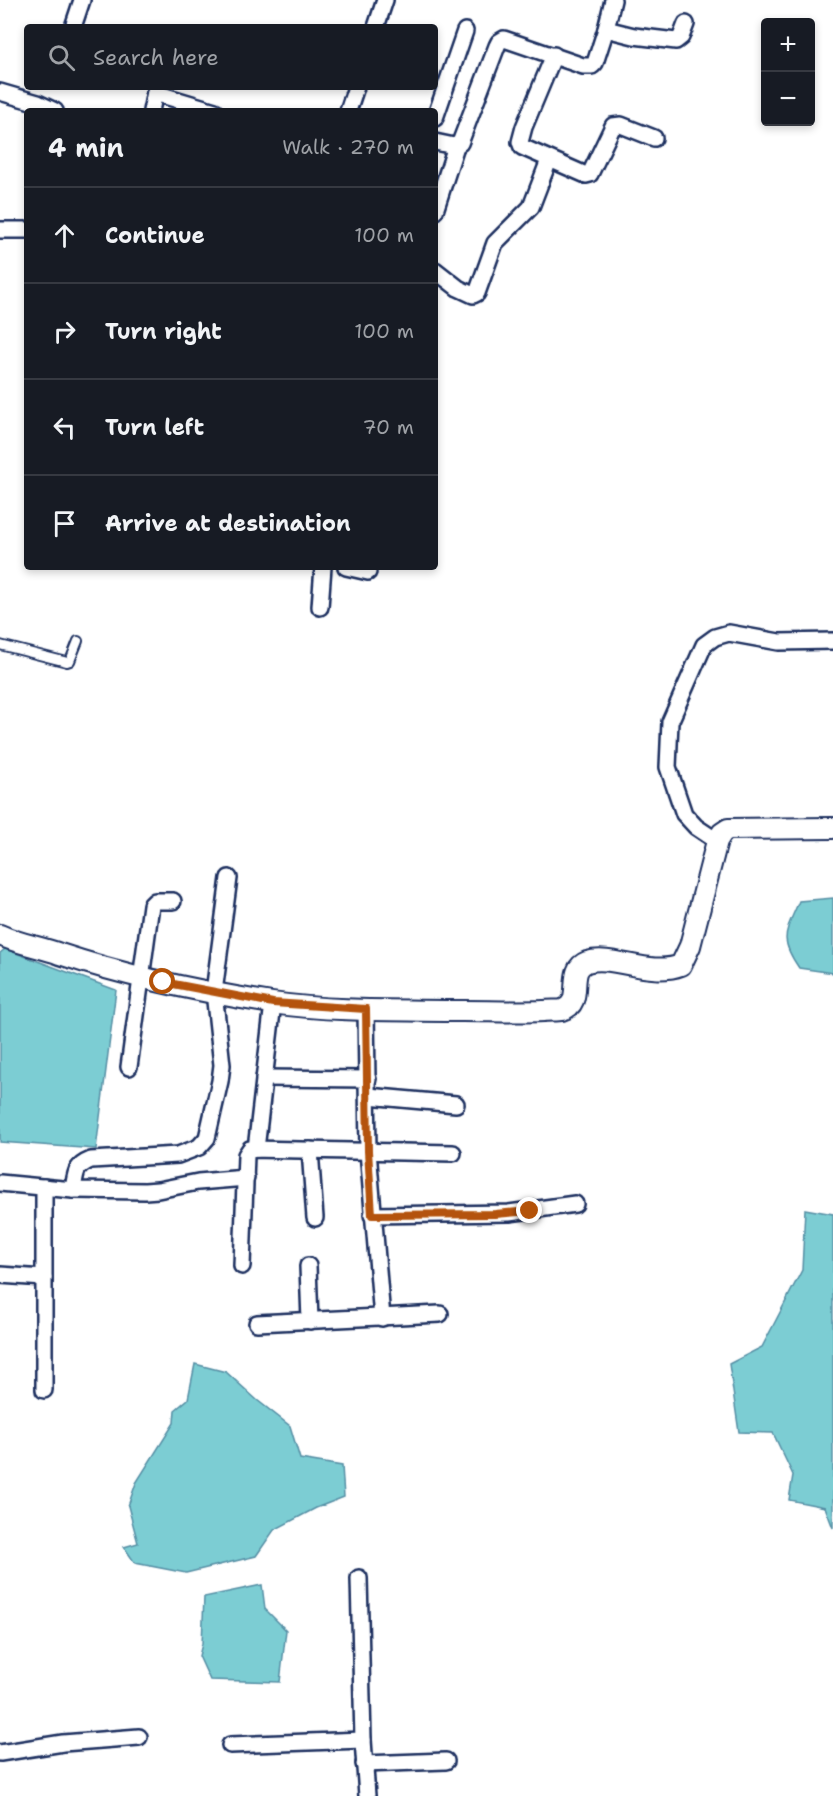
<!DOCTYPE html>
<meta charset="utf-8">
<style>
:root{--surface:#171b24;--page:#242831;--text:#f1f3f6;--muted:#9ea1a6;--line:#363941}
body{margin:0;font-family:"Shantell Sans",sans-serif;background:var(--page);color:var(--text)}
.controls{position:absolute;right:18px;top:18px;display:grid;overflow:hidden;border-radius:6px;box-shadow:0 3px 9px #0003}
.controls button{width:54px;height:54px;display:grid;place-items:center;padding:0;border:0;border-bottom:2px solid var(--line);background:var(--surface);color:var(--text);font:30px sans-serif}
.stop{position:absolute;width:18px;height:18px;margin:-14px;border:4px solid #b45309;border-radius:50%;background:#fff}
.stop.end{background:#b45309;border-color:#fff;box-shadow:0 2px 6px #0008}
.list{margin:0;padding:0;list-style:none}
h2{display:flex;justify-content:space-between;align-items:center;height:78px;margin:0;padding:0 24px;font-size:26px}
h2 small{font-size:20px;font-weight:400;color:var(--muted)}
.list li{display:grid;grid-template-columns:39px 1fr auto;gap:18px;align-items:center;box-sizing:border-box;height:96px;padding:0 24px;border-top:2px solid var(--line)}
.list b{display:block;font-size:22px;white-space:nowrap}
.list em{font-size:20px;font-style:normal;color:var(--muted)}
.icon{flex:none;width:33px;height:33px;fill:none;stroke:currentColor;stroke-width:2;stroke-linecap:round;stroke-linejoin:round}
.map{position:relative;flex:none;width:833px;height:1796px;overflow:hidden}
.search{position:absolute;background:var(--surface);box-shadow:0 3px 9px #0003;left:24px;top:24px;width:414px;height:66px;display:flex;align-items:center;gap:15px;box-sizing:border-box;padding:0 21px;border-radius:6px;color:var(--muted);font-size:22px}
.panel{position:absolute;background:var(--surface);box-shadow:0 3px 9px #0003;left:24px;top:108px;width:414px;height:462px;border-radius:6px}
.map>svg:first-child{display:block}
.water{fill:#7bcdd3;stroke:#558ea4;stroke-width:1.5}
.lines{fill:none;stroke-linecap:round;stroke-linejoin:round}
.lane-casing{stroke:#1b2f5e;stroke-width:12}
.street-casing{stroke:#1b2f5e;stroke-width:20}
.secondary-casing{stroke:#1b2f5e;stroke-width:24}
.lane{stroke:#fff;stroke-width:8}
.street{stroke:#fff;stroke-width:15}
.secondary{stroke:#fff;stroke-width:20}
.route{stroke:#b45309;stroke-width:8}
</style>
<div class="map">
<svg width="833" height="1796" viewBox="0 0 833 1796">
<rect width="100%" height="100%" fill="#fff"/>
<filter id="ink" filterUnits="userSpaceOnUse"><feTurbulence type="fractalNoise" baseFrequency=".0167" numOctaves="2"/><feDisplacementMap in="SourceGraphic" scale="12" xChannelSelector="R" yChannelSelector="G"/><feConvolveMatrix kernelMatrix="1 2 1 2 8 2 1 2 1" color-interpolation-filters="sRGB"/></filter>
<g filter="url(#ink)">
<!-- water -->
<g class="water">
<path d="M833,898V973L799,968C778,938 786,932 799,901Z"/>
<path d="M5,949L116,990L96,1149L0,1142V953Z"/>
<path d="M805,1209L833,1214V1528L825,1507L789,1500L793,1475L773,1433L739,1432L729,1364L762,1347L802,1270Z"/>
<path d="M195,1364L226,1372L257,1400L290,1426L300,1459L342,1466L344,1497L316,1508L274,1530L256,1556L186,1573L135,1563L124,1547L138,1543L128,1506L136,1483L174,1423L175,1410L188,1399Z"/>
<path d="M262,1585L265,1609L286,1630L280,1682L210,1680L199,1656L202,1644L204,1597Z"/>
</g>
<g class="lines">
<defs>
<path id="lane" d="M0,645L67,662L70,661L78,641"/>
<g id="street">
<path d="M73,27L82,0"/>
<path d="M376,27L385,0"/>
<path d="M606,29L613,0"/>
<path d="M554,55L524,127L520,142L522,147L586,175L590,174L613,126L621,125L654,138"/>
<path d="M0,92L38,103L55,111"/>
<path d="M155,93L215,111"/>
<path d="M151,111L156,87"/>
<path d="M348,111L356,87"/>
<path d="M435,118L465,31"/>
<path d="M435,142L454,146L460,143L497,46L499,42L504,39L583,66H592L595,63L606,29L634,36L676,41L681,37L686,24"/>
<path d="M435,211L456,146"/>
<path d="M0,230H27"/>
<path d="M435,270L458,288L473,295L477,293L495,243L531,207L549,160"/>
<path d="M346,567L368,572"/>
<path d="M320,607L323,567"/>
<path d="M717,841L696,827L684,814L668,767L670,722L704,645L715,637L729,633L779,642L833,641"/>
<path d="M366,1009L368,1151L382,1318"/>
<path d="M129,1067L151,905L155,901H173"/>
<path d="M264,1078L368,1079"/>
<path d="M368,1096L456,1104"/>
<path d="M256,1149L273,1003"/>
<path d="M310,1150L315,1218"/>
<path d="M0,1183L73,1190L145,1191L158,1190L198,1182L246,1178"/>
<path d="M44,1187V1390"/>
<path d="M73,1190C76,1173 74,1167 91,1160L178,1155L199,1147L207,1138L220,1081L222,1065L214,992L229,878"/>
<path d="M372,1215L509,1213L575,1204"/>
<path d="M242,1266L246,1155L250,1149L453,1153"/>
<path d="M308,1266L310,1321"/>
<path d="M0,1275L44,1278"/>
<path d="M257,1323L440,1314"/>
<path d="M359,1578L363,1740L367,1796"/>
<path d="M230,1745L363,1740"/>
<path d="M0,1753L63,1743L139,1737"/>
<path d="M364,1764L446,1761"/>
</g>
<path id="secondary" d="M0,935C19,944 41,947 60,954C129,977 201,992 272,1003C335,1012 399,1010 462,1011C489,1011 517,1012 544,1011C549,1010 557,1011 562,1010C586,1003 565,970 587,962C613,954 650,977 681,965L690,946L717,841L722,833L728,829L833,828"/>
</defs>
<!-- lane casing -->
<use href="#lane" class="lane-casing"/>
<!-- street casing -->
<use href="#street" class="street-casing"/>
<!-- secondary casing -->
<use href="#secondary" class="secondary-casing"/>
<!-- lane -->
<use href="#lane" class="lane"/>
<!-- street -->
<use href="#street" class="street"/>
<!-- secondary -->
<use href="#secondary" class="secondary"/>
</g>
</g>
<g class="lines" filter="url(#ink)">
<!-- route -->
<path class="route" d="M163,982L273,1003L366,1009L368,1151L372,1215L495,1214L530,1211"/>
</g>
</svg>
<div class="controls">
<button>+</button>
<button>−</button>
</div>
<div class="stop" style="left:163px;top:982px"></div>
<div class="stop end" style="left:530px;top:1211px"></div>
<div class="search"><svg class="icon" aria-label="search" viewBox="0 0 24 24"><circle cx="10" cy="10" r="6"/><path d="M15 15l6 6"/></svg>Search here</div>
<section class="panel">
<h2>4 min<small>Walk · 270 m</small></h2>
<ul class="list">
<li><svg class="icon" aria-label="ahead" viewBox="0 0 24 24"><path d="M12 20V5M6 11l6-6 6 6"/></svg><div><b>Continue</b></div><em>100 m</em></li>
<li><svg class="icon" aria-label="right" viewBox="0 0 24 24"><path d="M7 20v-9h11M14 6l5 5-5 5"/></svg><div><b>Turn right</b></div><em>100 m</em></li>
<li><svg class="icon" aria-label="left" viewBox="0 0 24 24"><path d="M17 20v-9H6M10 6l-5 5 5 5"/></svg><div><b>Turn left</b></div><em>70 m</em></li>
<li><svg class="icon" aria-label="arrive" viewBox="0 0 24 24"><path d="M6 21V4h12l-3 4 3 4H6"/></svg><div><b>Arrive at destination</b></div></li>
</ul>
</section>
</div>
